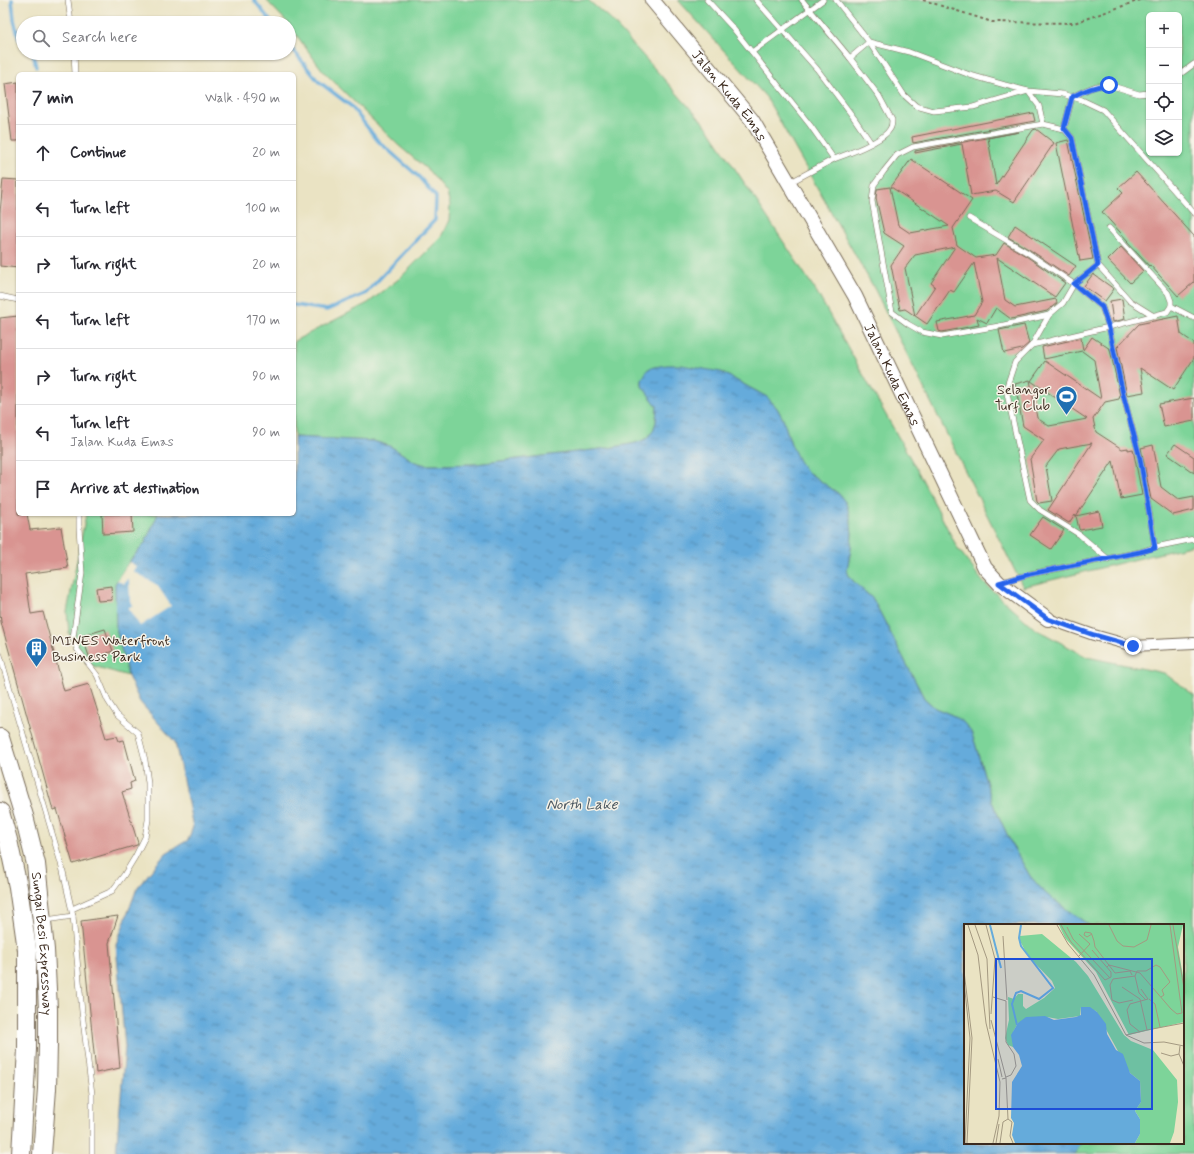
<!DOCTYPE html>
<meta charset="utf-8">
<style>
:root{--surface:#fff;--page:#f7f7f7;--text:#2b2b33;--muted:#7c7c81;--line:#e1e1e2}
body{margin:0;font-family:Mynerve,sans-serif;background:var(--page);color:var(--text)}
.controls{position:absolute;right:12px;top:12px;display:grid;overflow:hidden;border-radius:6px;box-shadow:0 1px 3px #0004}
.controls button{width:36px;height:36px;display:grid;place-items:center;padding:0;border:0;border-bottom:1px solid var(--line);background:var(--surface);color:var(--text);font:20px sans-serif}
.stop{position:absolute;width:12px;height:12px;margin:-9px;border:3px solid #2563eb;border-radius:50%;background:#fff}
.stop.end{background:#2563eb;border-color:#fff;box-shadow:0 1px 4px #0008}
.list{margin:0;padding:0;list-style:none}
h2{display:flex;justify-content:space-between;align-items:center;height:52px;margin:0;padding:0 16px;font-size:17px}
h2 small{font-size:13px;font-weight:400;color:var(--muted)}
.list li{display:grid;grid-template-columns:26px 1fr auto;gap:12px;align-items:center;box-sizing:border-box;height:56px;padding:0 16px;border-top:1px solid var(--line)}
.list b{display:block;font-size:15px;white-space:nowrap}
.list p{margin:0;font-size:13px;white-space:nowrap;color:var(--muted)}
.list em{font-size:13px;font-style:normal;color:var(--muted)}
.icon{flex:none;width:22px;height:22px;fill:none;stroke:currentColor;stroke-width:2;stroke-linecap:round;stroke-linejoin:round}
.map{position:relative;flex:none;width:1194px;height:1154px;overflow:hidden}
.search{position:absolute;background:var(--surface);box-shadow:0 1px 3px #0004;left:16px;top:16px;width:280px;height:44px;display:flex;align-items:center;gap:10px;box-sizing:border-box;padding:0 14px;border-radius:22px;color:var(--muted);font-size:15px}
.panel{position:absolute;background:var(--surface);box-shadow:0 1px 3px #0004;left:16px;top:72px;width:280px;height:444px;border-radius:6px}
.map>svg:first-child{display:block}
.grass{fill:#7dd499;stroke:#5c7f5c;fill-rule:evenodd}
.water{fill:url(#water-ripples);stroke:#506a7c}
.pier{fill:#eae3c3}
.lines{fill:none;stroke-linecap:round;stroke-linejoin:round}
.stream{stroke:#65abdb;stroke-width:3.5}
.building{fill:#d99491;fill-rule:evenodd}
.lane-casing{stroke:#786b58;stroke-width:6}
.street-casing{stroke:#786b58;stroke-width:12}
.secondary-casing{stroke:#786b58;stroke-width:16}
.highway-casing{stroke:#786b58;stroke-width:20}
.path{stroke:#786b58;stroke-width:2;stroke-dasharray:3 3;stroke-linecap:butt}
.lane{stroke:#fff;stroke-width:5}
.street{stroke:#fff;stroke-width:10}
.secondary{stroke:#fff;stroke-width:14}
.highway{stroke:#fff;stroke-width:18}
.route{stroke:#2563eb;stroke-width:5}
.labels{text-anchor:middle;stroke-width:3;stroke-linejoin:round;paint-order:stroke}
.street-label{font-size:14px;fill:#3b2a1e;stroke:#f7f3e8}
.poi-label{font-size:14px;fill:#3b2a1e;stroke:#f7f3e8;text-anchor:end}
.water-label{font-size:15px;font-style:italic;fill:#4a5760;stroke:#f7f3e8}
.inset-river{fill:none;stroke:#65abdb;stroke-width:2}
.inset-road{fill:none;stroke:#a49981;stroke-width:1}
.view{fill:#1d4ed8;fill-opacity:0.15;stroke:#1d4ed8;stroke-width:2}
.inset-edge{fill:none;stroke:#3b2a1e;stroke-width:2}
</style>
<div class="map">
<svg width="1194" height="1154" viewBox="0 0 1194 1154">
<defs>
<pattern id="water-ripples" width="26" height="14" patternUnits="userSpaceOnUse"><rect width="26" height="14" fill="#65abdb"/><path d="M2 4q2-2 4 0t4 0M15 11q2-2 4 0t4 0" fill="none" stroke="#548bb1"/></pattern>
</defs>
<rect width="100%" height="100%" fill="#f7f3e8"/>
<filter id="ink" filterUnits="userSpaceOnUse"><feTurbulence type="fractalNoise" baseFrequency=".025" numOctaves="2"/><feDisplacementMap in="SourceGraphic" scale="8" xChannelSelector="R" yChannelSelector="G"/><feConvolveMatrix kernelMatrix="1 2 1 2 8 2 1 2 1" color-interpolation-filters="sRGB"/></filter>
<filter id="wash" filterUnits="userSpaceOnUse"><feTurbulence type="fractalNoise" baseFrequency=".012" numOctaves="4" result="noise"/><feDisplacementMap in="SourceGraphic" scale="16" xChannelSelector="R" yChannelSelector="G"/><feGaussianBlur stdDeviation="0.9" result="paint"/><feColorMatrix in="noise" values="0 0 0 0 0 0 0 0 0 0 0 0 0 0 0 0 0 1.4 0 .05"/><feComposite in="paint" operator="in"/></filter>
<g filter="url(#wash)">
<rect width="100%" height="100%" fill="#eae3c3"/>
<!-- grass -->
<g class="grass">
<path d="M266,0H588L610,19L708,128L816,291L922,479L957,547L983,582L1034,628L1087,657L1164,673L1194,695V1154H1075L1081,1143H1183V925H1089L1066,909L1044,893L1030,876L1013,847L992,802L975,743L971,732L952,715L935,708L924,698L873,599L855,583L849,576L847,571L851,549L852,533L839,494L806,471L798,461L791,444L783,419L777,408L767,397L721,372L642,380V386L657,405L656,422L653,431L646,439L636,443L609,448L476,464L439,465H426L415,462L390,446L373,441L294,437V341L368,303L400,278L441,237L449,220L450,205L447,193L429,171L398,145L323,71L289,25V23H288Z"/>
<path d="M678,0H1194V545L1023,587L874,288L766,97ZM1149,15H1179V153H1149Z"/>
<path d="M86,514H158L145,543L129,562L115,584L116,628L128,676L90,665L77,653L69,633L67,612Z"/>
</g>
<!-- water -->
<path class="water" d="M667,365H681L721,372L767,397L777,408L783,419L791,444L799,461L806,471L839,494L846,503L850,516L852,533L851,549L847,570L849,576L855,583L873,599L924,698L935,708L952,715L964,723L971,732L975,743L992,802L1013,847L1030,876L1045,893L1066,909L1089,925H965V1143H1081L1075,1154H116L125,1047L116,945L137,888L166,853L188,840L193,827L175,742L140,702L128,676L116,628L115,584L129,562L145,543L158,514H294V437L373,441L390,446L415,462L426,465H439L476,464L609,448L636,443L646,439L653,431L656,422L657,406L642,386V380L645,374L648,369L654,367Z"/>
<!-- pier -->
<path class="pier" d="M129,562L136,566L133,571L157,585L171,606L140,626L128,608L133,605L130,601L129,580L127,579L124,584L117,580Z"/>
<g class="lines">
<!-- stream -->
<g class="stream">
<path d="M12,0L14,20L19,39L23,41"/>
<path d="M254,0L272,23"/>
<path d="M289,45L318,81L351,106L378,141L419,177L436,197L435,220L365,294L327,310L294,305"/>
<path d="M33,53L36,67"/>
</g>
</g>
<g id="blocks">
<!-- building -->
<g class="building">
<path d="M18,82V141H12L5,84Z"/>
<path d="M1033,113L1035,121L913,143L912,137Z"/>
<path d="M1036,129L1054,143L1014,202L996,191L971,195L962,144L915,153V151L1019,132L988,138L996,185L1033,130Z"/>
<path d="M1068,140L1093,259L1080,261L1056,143Z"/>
<path d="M911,159L972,200L953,228L957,245L976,258L996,255L1004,243L1026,256L1065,283L1055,297L997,258L1005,300L1015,307L1056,299L1057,303L1047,311L1011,319L996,308L987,323L977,318L979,325L942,332L939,331L937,322L974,315L982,302L974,263L954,292L950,290L927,324L905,309L900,310L891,265L904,246L884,233L876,198L877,189L890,187L898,225L910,233L949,226L891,187ZM955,247L931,283L935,286L915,316L905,268L915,255Z"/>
<path d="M1136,172L1194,236V282L1178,296L1150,265L1149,266L1127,242L1128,241L1102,212L1123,193L1118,188Z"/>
<path d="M3,179L18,180V268L0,266V213Z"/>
<path d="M1015,225L1076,266L1069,276L1030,250L1008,237Z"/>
<path d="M1121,247L1143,271L1130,283L1108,260Z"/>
<path d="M1093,274L1114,289L1105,301L1084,286Z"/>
<path d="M1122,299L1125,319L1113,322L1110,301Z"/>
<path d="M18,316V514H27L30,530L61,527L68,568L25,574L31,614L43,612L64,691L89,684L106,738L117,736L119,741L124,740L135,781L130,783L131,789L122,792L138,843L137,845L73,864L57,809L53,810L1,622L0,613V318Z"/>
<path d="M1178,316L1181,334L1194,343V358L1173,390L1140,368L1144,392L1127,395L1117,347L1139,324Z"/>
<path d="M1024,325L1029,343L1022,349L1004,353L999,330Z"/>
<path d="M1092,337L1110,349L1120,396L1119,399L1105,402L1093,419L1096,432L1122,449L1128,448V450L1133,449L1142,495L1121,499L1113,461L1076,516L1075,514L1069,523L1048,510L1092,443L1059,449L1046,466L1052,501L1039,503L1037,501L1030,459L1044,440L1023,426L1015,384L1030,380L1037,418L1049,426L1087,419L1031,381L1045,361L1101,399L1094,360L1082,351L1044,359L1042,347L1081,338L1083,350Z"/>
<path d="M1194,398V421L1164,427L1159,404Z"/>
<path d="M1175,444L1194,457V473L1167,454Z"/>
<path d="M1153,445L1161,487L1178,500L1194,497V510L1173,515L1151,499L1141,448Z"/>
<path d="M1099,511L1102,526L1080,530L1079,529L1076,516Z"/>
<path d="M102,514H132L133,532L103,534Z"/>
<path d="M1043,517L1064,530L1051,549L1030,535Z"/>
<path d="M111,586L112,600L98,601L96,588Z"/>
<path d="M105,629L113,651L90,659L82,636Z"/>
<path d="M118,916L109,943L120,1068L96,1073L81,921Z"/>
</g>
</g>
</g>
<g filter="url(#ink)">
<use href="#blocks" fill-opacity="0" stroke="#786b58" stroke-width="1"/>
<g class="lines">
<defs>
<g id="lane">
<path d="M68,0L71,23"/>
<path d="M707,0L732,27L810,125L834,159C848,154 883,141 890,129C892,126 892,123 892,120L879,96L850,58L802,0"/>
<path d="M756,0L817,69L854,118L871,143"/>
<path d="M836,0L869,42L904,95L916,106L934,111L973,107L1028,91L1039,106L1043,124"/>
<path d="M752,52L823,0"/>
<path d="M74,53L75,74"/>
<path d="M850,58L869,42L909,52L970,75L1005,85L1028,91L1062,94L1082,100L1103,110L1194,213"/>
<path d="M1179,75L1194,64"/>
<path d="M1064,129L1072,97L1086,90L1096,86L1109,85L1139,94L1149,93"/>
<path d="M789,183L834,159"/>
<path d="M969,218L1028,253L1074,284L1102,307L1109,327L1123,394L1140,458L1155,547L1140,552L1030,574L1002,582"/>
<path d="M0,296L18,300"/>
<path d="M1171,306L1194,318"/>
<path d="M1049,315L999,326L942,336L922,332L908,324L892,312L872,201L874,185L884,171L897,155L913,147L1043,124L1064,129L1072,138L1098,265L1130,301L1154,316"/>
<path d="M1032,345L1049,315L1063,303L1074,284L1098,265"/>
<path d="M1155,547L1194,539"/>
<path d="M1108,559L1080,535L1040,510L1030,500L1006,389L1015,362L1032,345L1109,327L1167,312L1171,306V301L1168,293L1109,228"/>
<path d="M0,655L62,867L73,916L46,920"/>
<path d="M72,909L112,891L124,875L135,857L145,837L148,820V783L145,760L138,733L117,715L108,701L97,675L77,649L73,638L82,573L79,528V514"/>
<path d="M73,916L82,1012L92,1094V1154"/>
</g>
<path id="street" d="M1048,619L1094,635L1133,646L1194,643"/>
<g id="secondary">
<path id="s1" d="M652,0L752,120L789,183L855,296L985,568L999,583L1048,619"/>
</g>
<g id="highway">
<path id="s2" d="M0,738L24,816L36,864L45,950L48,1009V1044L47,1089L42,1154"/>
<path d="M0,812L8,840L18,887L27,950V1049L21,1154"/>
</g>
</defs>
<!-- lane casing -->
<use href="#lane" class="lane-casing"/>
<!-- street casing -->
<use href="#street" class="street-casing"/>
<!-- secondary casing -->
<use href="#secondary" class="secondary-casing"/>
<!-- highway casing -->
<use href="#highway" class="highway-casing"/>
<!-- path -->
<path class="path" d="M923,0L992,22L1074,23L1140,0"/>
<!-- lane -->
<use href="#lane" class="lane"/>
<!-- street -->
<use href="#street" class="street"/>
<!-- secondary -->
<use href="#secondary" class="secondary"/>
<!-- highway -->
<use href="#highway" class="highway"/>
</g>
</g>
<g class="lines" filter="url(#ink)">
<!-- route -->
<path class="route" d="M1109,85C1094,86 1085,90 1072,97L1064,128L1072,138L1098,265L1074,284L1102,307L1109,328L1123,394L1140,458L1155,548L1140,552L1030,574L999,583L1048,619L1094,635L1133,646"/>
</g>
<!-- icons -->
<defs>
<symbol id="stadium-pin" viewBox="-11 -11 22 30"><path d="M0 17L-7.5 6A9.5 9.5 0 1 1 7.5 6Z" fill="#1f6fb2" stroke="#f7f3e8"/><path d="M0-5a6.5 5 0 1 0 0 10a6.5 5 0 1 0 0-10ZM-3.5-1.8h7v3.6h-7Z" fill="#fff"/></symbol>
<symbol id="building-pin" viewBox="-11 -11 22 30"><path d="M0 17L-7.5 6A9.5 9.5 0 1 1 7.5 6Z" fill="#1f6fb2" stroke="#f7f3e8"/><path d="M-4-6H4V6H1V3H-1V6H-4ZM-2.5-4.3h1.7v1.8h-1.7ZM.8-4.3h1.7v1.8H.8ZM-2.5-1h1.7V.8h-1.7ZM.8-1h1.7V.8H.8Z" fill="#fff"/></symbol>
</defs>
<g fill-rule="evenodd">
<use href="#stadium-pin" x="1054" y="384" width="25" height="34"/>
<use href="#building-pin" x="24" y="636" width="25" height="34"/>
</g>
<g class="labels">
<!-- street labels -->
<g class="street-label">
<text dy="5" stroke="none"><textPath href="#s1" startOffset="123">Jalan Kuda Emas</textPath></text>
<text dy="5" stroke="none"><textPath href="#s1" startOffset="447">Jalan Kuda Emas</textPath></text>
<text dy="5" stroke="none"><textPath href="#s2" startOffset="211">Sungai Besi Expressway</textPath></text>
</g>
<!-- poi labels -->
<g class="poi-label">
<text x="1050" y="394">Selangor<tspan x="1050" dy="16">Turf Club</tspan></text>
<text x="52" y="645" text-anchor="start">MINES Waterfront<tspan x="52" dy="16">Business Park</tspan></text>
</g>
<!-- water labels -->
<g class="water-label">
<text x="582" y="809">North Lake</text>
</g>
</g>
<!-- overview -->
<g transform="translate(964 924)">
<rect width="220" height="220" fill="#eae3c3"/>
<path d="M95,1H219L214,23L220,58V98L165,111L132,48L101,14ZM78,10L112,38L124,52L160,111L167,117L189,126L213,156L214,178L210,208L206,219H171L176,210V195L171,187L177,178L176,157L166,149L132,87L117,83L116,92L94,95L83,93L54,99L49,108V123L44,121L41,114L45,96L44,73L50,75L54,70H59V82L62,85L80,74L91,64L88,57L64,32L56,17V12Z" fill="#7dd499"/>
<path d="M117,83H126L133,88L142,100L143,110L152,126L159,130L166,149L176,157L177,178L171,187L176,195V210L171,219H51L48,211L50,199L47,194L48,158L58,142L55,131L49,123L47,111L54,99L62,93L81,92L90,96L112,93L117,91Z" fill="#65abdb"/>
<path class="inset-river" d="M26,1L37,44M53,101L48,80L52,69L57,67L75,75L89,64L57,22L55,14L57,1"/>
<path class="inset-road" d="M4,1L14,31L22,99L36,158L35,192L29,219M11,1L23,35L26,105M22,1L31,35L27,90M93,1L104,20L130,51L162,111L180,119L200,118L220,122M97,1L107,18L141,56L147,53V48L128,26M145,1L153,17L159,22L170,23L183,16L187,1M209,1L220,64M103,3L109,15L146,54M128,10L123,13L120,11L121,8L127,9L128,11L130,17L131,23M39,12L43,76M131,23L151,49L166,47L168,51M115,32L126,20L115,10M143,43L145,41L176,49L207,85L213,90L218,89L206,1M0,47L8,114L3,219M171,52L173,47H182L192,41L196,43L206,58L198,66L200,71L197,73M0,58L6,114L1,219M158,63L176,75L183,106L162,111M29,73L42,77V118L50,130L52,142L47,151L42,153M185,75L191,80L196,103M169,76L155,79L148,76L146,61L149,55L171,52L175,69L182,76M0,85V155M27,96L42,154L38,155M183,106L220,99M176,108L166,100L163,86L166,80L184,75L177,65M216,122L215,130L220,142M197,129L207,132L215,130M34,135L38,153M42,154L44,195M32,219L35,200M36,219L39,198L44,195L48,198L46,212L49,219"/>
<path class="view" d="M32,35H188V185H32Z"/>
<rect width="220" height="220" class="inset-edge"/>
</g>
</svg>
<div class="controls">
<button>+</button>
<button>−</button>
<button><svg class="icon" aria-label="locate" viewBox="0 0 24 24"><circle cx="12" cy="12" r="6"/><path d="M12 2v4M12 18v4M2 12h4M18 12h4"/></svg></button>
<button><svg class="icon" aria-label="layers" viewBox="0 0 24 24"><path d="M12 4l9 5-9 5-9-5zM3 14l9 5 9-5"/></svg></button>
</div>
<div class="stop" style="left:1109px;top:85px"></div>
<div class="stop end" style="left:1133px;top:646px"></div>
<div class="search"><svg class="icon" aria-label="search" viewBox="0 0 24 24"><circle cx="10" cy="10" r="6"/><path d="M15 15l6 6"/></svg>Search here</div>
<section class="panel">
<h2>7 min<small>Walk · 490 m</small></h2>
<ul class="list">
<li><svg class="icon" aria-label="ahead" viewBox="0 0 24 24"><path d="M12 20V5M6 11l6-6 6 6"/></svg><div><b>Continue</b></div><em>20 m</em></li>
<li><svg class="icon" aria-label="left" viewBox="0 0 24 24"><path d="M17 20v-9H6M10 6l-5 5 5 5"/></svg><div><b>Turn left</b></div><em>100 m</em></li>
<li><svg class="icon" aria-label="right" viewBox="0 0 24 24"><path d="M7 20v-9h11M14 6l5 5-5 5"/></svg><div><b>Turn right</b></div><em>20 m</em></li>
<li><svg class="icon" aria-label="left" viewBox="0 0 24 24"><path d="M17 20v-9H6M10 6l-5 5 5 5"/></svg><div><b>Turn left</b></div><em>170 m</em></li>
<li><svg class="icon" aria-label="right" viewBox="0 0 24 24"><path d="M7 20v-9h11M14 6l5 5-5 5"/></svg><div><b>Turn right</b></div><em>90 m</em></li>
<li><svg class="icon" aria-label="left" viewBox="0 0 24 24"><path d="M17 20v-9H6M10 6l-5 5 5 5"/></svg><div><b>Turn left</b><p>Jalan Kuda Emas</p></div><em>90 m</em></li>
<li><svg class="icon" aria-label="arrive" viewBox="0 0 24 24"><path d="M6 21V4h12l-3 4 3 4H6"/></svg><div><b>Arrive at destination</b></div></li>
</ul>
</section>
</div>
